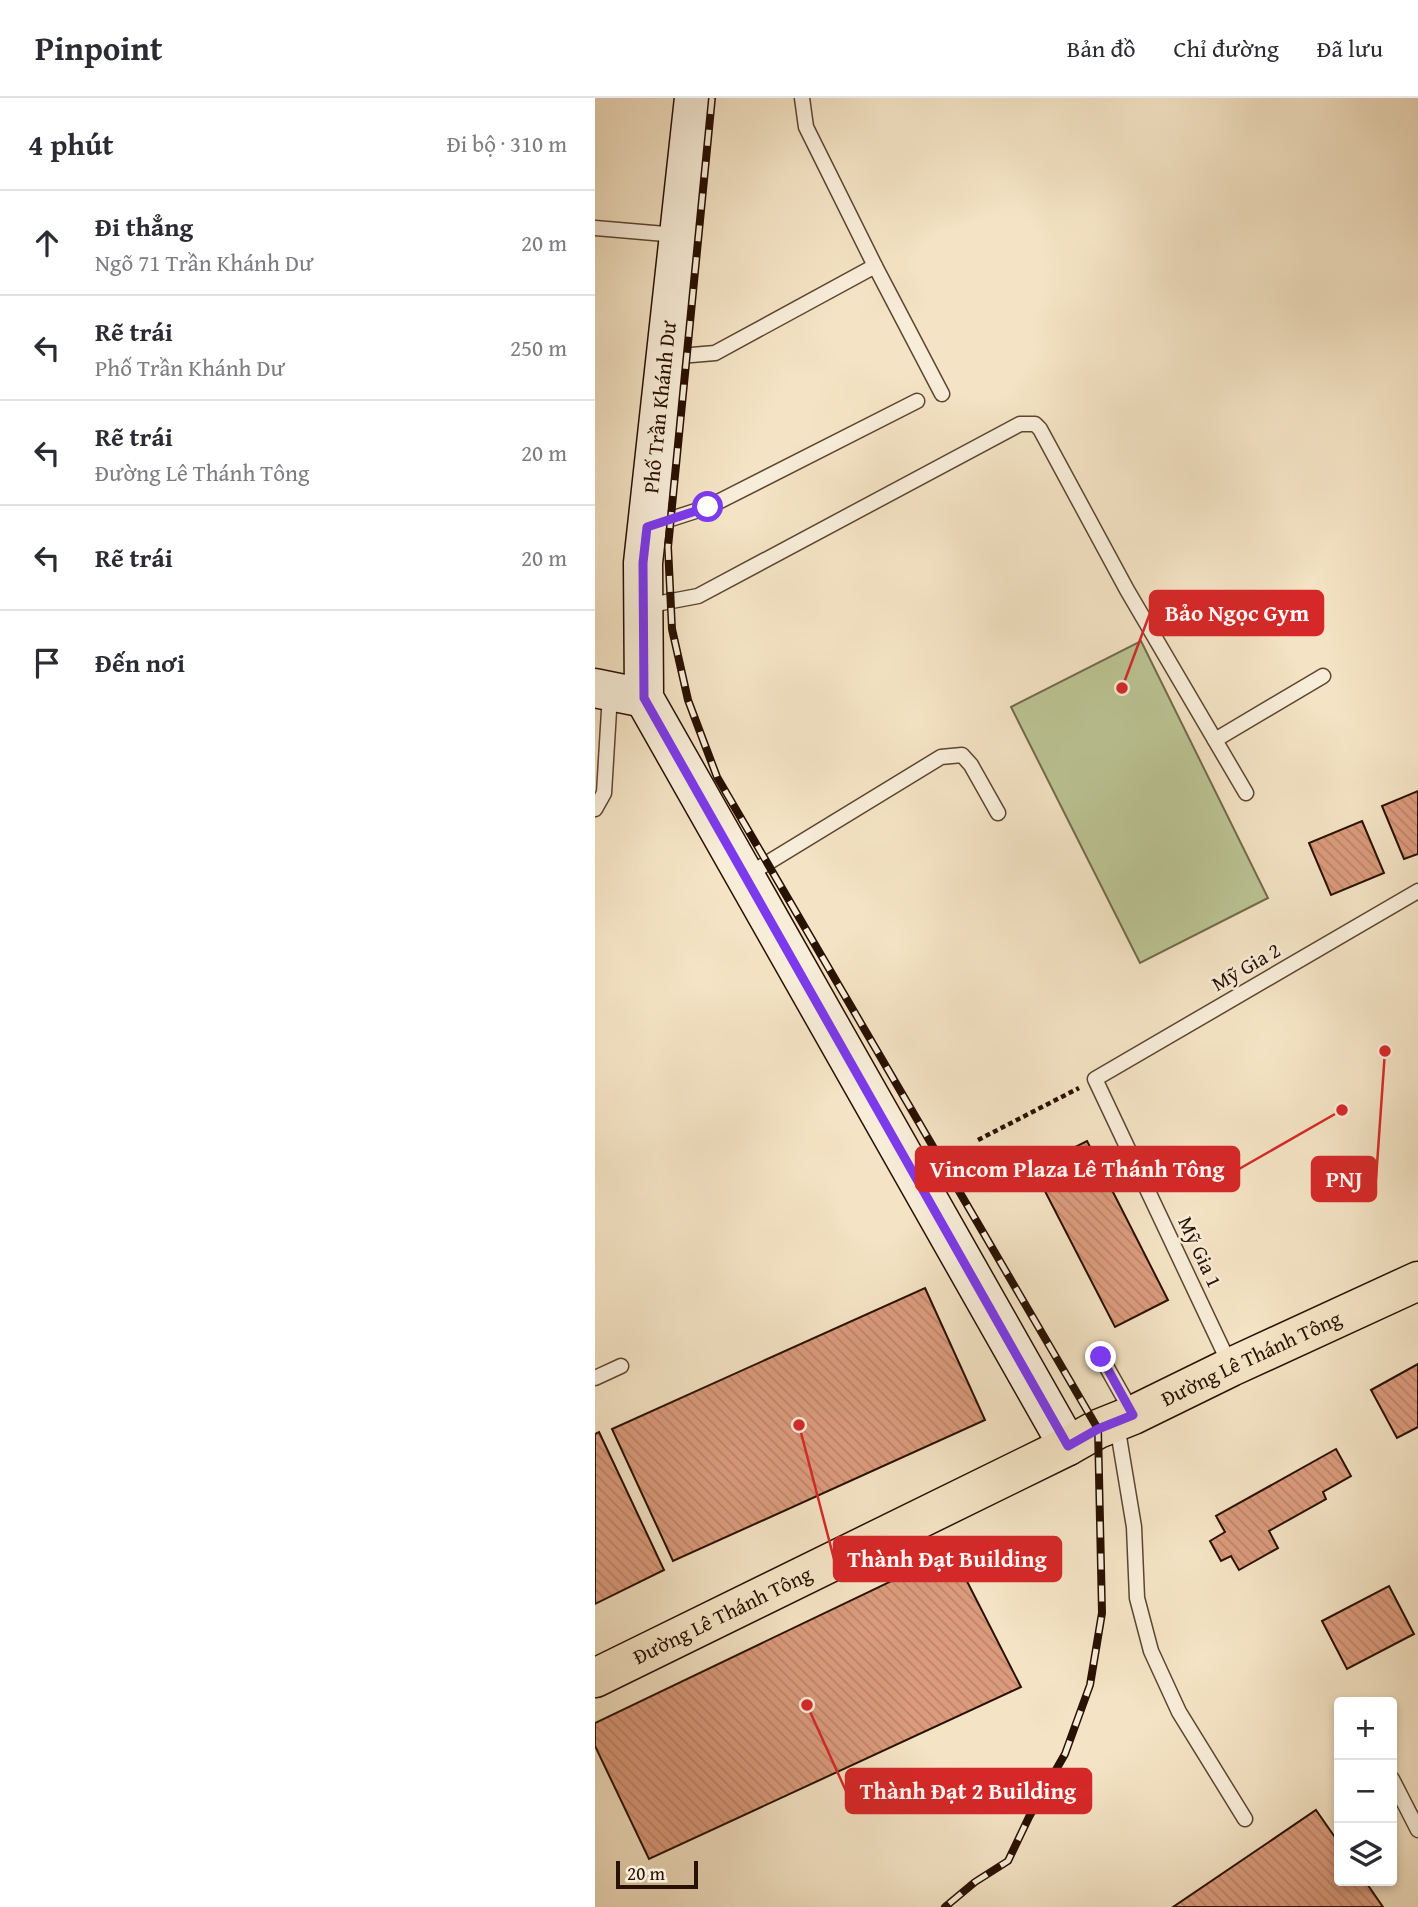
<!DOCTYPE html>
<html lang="vi">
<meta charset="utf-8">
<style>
:root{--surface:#fff;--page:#f2f2f3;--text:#2b2b33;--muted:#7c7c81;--line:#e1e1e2}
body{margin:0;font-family:"Gentium Book Plus",serif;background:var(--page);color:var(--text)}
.controls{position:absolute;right:21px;bottom:21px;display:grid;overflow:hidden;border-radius:7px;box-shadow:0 4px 10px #0003}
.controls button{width:63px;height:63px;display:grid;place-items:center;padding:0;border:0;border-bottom:2px solid var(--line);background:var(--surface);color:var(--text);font:35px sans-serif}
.scale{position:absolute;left:21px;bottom:18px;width:82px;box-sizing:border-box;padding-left:7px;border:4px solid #291100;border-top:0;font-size:19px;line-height:24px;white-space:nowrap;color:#291100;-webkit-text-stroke:5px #f8edd9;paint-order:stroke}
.stop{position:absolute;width:21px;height:21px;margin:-16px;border:5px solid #7c3aed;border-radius:50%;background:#fff}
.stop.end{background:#7c3aed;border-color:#fff;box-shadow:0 2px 7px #0008}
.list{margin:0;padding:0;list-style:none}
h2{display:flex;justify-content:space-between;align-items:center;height:91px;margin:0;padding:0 28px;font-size:30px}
h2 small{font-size:23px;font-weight:400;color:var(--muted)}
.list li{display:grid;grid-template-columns:46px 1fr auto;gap:21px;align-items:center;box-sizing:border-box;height:105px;padding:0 28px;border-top:2px solid var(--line)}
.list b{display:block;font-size:26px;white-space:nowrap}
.list p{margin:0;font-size:23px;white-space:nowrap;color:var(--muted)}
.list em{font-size:23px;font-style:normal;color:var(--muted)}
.icon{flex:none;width:38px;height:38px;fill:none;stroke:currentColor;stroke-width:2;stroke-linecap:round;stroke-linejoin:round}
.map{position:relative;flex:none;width:823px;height:1809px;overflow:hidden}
header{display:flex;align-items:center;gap:42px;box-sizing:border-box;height:98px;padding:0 35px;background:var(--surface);border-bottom:2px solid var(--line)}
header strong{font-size:33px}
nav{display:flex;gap:38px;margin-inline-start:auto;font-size:24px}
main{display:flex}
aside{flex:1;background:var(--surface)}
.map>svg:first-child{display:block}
.pitch{fill:#bbc494;stroke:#726a4a;stroke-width:2}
.building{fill:url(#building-back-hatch);stroke:#291100;stroke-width:2}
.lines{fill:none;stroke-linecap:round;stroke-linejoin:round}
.lane-casing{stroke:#5c4631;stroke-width:17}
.secondary-casing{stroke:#291100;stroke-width:41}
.primary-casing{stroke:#291100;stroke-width:41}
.path{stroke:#291100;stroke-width:4.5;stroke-dasharray:5 3.5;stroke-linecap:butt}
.lane{stroke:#f8edd9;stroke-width:14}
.secondary{stroke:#f8edd9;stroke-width:38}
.primary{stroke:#f4e3c4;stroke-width:38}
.rail-casing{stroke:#291100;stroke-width:8}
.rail{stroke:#f8edd9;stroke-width:5;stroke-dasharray:16;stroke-linecap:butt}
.route{stroke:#7c3aed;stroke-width:9}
.labels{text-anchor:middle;stroke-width:5;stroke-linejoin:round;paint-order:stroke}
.street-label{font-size:21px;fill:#291100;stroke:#f8edd9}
.leader{fill:none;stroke:#d62828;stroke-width:2.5}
.callout-dot{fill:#d62828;stroke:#f8edd9;stroke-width:2.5}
.callout{fill:#d62828;stroke:#d62828;stroke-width:2.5}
.callout-label{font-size:23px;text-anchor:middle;font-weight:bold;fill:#fff}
</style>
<header>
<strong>Pinpoint</strong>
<nav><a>Bản đồ</a><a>Chỉ đường</a><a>Đã lưu</a></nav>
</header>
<main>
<aside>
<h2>4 phút<small>Đi bộ · 310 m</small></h2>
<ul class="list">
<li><svg class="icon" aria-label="ahead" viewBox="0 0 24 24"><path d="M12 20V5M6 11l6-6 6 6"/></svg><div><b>Đi thẳng</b><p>Ngõ 71 Trần Khánh Dư</p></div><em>20 m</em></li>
<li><svg class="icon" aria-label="left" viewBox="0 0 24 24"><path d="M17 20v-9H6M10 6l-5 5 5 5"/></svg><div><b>Rẽ trái</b><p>Phố Trần Khánh Dư</p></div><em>250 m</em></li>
<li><svg class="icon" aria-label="left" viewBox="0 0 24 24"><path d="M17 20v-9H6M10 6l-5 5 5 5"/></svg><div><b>Rẽ trái</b><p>Đường Lê Thánh Tông</p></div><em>20 m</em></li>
<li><svg class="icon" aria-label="left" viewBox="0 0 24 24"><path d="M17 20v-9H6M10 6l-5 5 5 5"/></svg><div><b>Rẽ trái</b></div><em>20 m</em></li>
<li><svg class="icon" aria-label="arrive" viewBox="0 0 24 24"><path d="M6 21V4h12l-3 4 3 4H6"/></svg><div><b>Đến nơi</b></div></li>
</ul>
</aside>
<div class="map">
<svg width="823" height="1809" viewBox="0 0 823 1809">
<defs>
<pattern id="building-back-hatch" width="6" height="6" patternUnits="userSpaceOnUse" patternTransform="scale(1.75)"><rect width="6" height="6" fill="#db9b7c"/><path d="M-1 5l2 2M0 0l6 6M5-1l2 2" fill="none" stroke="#bc8469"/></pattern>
</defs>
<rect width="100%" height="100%" fill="#f4e3c4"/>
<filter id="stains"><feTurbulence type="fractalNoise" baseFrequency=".00286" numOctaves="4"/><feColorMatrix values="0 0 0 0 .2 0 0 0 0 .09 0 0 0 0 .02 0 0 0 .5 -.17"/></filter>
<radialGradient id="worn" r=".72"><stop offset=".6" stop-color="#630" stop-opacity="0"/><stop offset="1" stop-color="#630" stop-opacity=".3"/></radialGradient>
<!-- pitch -->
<path class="pitch" d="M546,543L673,800L545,865L416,609Z"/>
<!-- building -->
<g class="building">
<path d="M823,693V756L809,761L787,708Z"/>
<path d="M767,723L789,775L736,797L714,745Z"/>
<path d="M492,1043L573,1202L520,1229L438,1070Z"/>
<path d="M330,1190L390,1322L78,1463L17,1331Z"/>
<path d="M823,1266V1329L802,1340L776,1292Z"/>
<path d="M4,1334L69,1472L0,1506V1336Z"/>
<path d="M741,1351L756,1378L728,1394L731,1401L674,1433L683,1450L644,1472L636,1458L626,1463L615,1443L630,1434L621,1418Z"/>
<path d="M357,1454L426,1589L54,1761L0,1648V1625Z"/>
<path d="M794,1488L819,1536L752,1571L727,1523Z"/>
<path d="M721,1712L744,1745V1783H770L788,1809H578Z"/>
</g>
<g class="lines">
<defs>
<g id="lane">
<path d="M207,0L211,29L280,168L347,296"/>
<path d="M0,130L82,137"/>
<path d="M73,259L120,255L280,168"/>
<path d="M54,428L113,409L322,303"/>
<path d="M50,508L103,498L425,326H440L445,331L532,492L651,695"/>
<path d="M620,642L728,578"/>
<path d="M0,711L9,695L15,596"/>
<path d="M151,778L346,659L367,657L376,667L403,715"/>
<path d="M506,1259L538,1316"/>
<path d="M636,1269L500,981L823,793"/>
<path d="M0,1280L26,1268"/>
<path d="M522,1327L539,1429L542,1500L556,1553L584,1614L650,1721"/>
<path d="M797,1681L823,1732"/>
</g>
<g id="secondary">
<path d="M99,0L48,465L49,600L473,1348"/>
<path d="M0,590L49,600"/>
</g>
<g id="primary">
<path id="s1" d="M0,1580L473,1348L503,1331L538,1317L636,1269L823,1183"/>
</g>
</defs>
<!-- lane casing -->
<use href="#lane" class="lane-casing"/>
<!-- secondary casing -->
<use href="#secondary" class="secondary-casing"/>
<!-- primary casing -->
<use href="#primary" class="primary-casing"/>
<!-- path -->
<path class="path" d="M383,1042L484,990"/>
<!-- lane -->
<use href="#lane" class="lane"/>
<!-- secondary -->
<use href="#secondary" class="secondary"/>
<!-- primary -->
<use href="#primary" class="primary"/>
<defs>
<path id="rail" d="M117,0L73,449L77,531L93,602L122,679L503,1331L507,1515L495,1587L470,1656L434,1719L413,1763L380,1784L350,1809"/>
</defs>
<!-- rail casing -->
<use href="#rail" class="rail-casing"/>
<!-- rail -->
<use href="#rail" class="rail"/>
</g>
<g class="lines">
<!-- route -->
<path class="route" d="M113,409L52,429L48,465L49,600L473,1348L503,1331L538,1317L506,1259"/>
</g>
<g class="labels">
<!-- street labels -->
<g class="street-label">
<text transform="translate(65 309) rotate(-84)" y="7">Phố Trần Khánh Dư</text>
<text transform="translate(651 869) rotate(-30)" y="7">Mỹ Gia 2</text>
<text transform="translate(605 1154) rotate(65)" y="7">Mỹ Gia 1</text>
<text dy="7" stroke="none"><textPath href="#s1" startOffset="730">Đường Lê Thánh Tông</textPath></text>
<text dy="7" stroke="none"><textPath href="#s1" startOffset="142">Đường Lê Thánh Tông</textPath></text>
</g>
</g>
<!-- callouts -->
<path class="leader" d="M527 590L555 515M747 1012L644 1071M790 953L781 1081M204 1327L239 1461M212 1607L251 1693"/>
<g class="callout-dot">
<circle cx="527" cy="590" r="7"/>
<circle cx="747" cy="1012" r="7"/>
<circle cx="790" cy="953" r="7"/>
<circle cx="204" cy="1327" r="7"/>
<circle cx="212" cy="1607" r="7"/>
</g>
<g class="callout">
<rect x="555" y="493" width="173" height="44" rx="7"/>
<rect x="321" y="1049" width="323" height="44" rx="7"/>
<rect x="717" y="1059" width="64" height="44" rx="7"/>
<rect x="239" y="1439" width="227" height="44" rx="7"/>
<rect x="251" y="1671" width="245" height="44" rx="7"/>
</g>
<g class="callout-label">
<text x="642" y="523">Bảo Ngọc Gym</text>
<text x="482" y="1079">Vincom Plaza Lê Thánh Tông</text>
<text x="749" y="1089">PNJ</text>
<text x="352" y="1469">Thành Đạt Building</text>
<text x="373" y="1701">Thành Đạt 2 Building</text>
</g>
<rect width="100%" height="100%" filter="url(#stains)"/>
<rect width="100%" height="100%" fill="url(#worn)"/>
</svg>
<div class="controls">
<button>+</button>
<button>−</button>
<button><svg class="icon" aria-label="layers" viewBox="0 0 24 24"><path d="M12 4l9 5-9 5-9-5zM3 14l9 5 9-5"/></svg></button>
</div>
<div class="scale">20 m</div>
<div class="stop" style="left:113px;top:409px"></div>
<div class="stop end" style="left:506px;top:1259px"></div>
</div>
</main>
